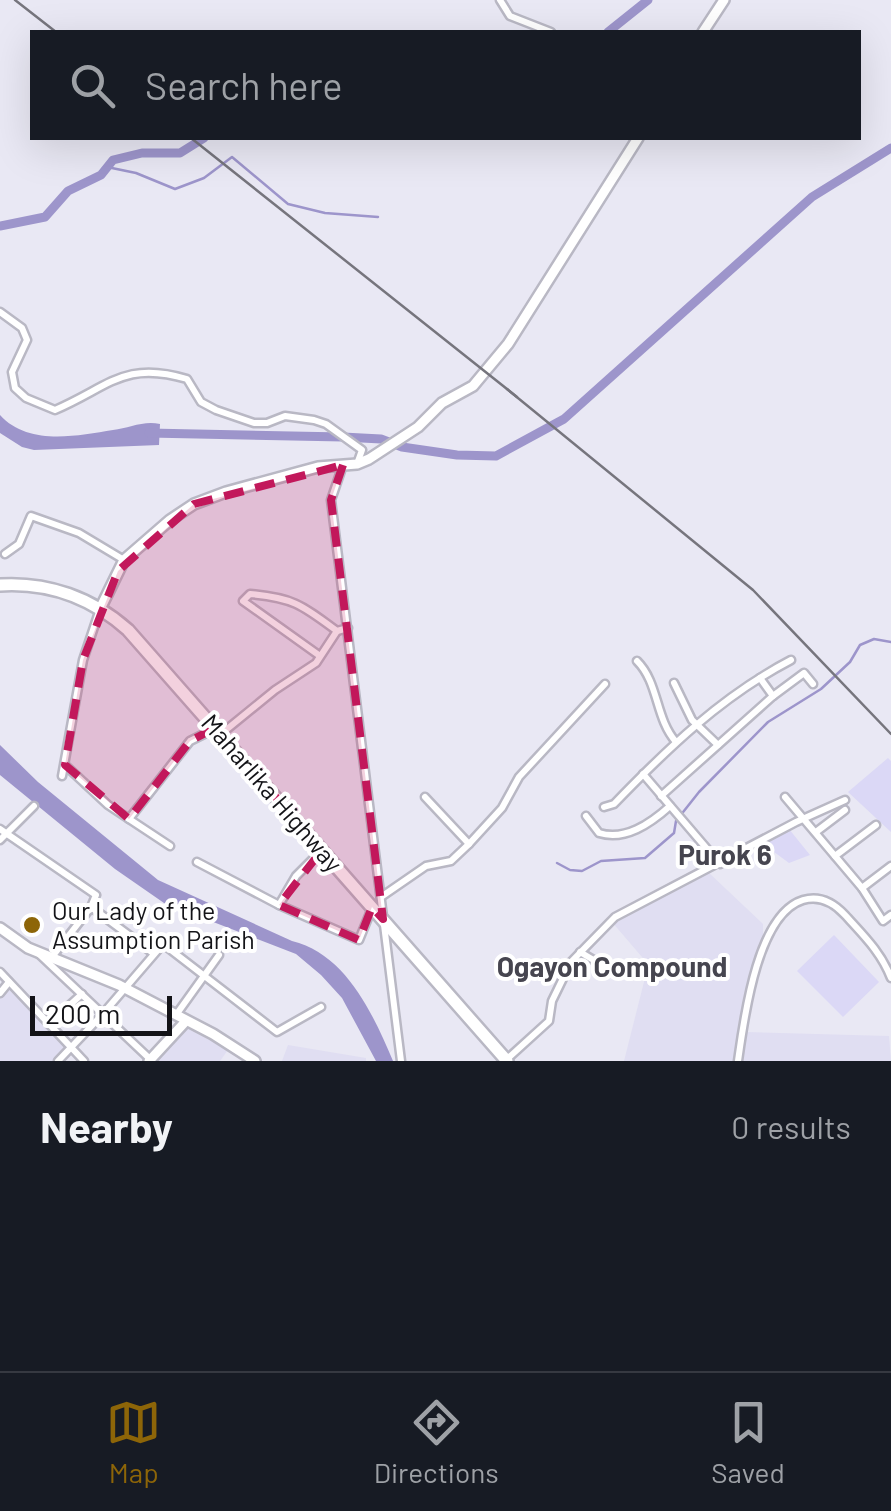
<!DOCTYPE html>
<style>
:root{--surface:#171b24;--page:#20242c;--text:#f1f3f6;--muted:#9ea1a6;--line:#363941;--accent:#8d6508}
body{margin:0;font-family:Barlow,sans-serif;background:var(--page);color:var(--text)}
.scale{position:absolute;left:30px;bottom:25px;width:142px;box-sizing:border-box;padding-left:10px;border:5px solid #131317;border-top:0;font-size:28px;line-height:35px;white-space:nowrap;color:#131317;-webkit-text-stroke:8px #fff;paint-order:stroke}
.list{margin:0;padding:0;list-style:none}
h2{display:flex;justify-content:space-between;align-items:center;height:130px;margin:0;padding:0 40px;font-size:42px}
h2 small{font-size:32px;font-weight:400;color:var(--muted)}
.icon{flex:none;width:55px;height:55px;fill:none;stroke:currentColor;stroke-width:2;stroke-linecap:round;stroke-linejoin:round}
.map{position:relative;flex:none;width:891px;height:1061px;overflow:hidden}
.search{position:absolute;background:var(--surface);box-shadow:0 10px 40px #0002;left:30px;right:30px;top:30px;height:110px;display:flex;align-items:center;gap:25px;box-sizing:border-box;padding:0 35px;border-radius:0px;color:var(--muted);font-size:38px}
.sheet{height:310px;background:var(--surface)}
nav{display:flex;justify-content:space-around;align-items:center;box-sizing:border-box;height:140px;border-top:2px solid var(--line);background:var(--surface);font-size:28px;color:var(--muted)}
nav a{display:grid;justify-items:center;gap:5px}
nav .on{color:var(--accent)}
.map>svg:first-child{display:block}
.built{fill:#e0def2}
.green{fill:#dbd8f6}
.water{fill:#9d95cb}
.lines{fill:none;stroke-linecap:round;stroke-linejoin:round}
.stream{stroke:#9d95cb;stroke-width:2.5}
.river{stroke:#9d95cb;stroke-width:9}
.minor-casing{stroke:#b9b8c4;stroke-width:11}
.major-casing{stroke:#b9b8c4;stroke-width:14}
.highway-casing{stroke:#b9b8c4;stroke-width:16}
.minor{stroke:#fff;stroke-width:6}
.major{stroke:#fff;stroke-width:9}
.highway{stroke:#fff;stroke-width:11}
.rail{stroke:#76757d;stroke-width:2.5}
.marked{fill:#c2185b;fill-opacity:0.2;stroke:#c2185b;stroke-width:8;stroke-dasharray:20 12;stroke-linejoin:round}
.poi-dot{fill:#8d6508;stroke:#fff;stroke-width:4}
.labels{text-anchor:middle;stroke-width:8;stroke-linejoin:round;paint-order:stroke}
.street-label{font-size:25px;fill:#131317;stroke:#fff}
.poi-label{font-size:25px;fill:#131317;stroke:#fff;text-anchor:start}
.neighbourhood-label{font-size:28px;font-weight:bold;fill:#46454f;stroke:#fff}
</style>
<div class="map">
<svg width="891" height="1061" viewBox="0 0 891 1061">
<rect width="100%" height="100%" fill="#e9e8f4"/>
<!-- built -->
<g class="built">
<path d="M708,872L763,924V937L749,984L734,1061H624L645,978L654,971L612,922Z"/>
<path d="M7,986L67,1048L54,1061H0V997Z"/>
<path d="M189,1025L230,1047L220,1061H156Z"/>
<path d="M746,1032L889,1036L891,1061H741Z"/>
<path d="M288,1045L366,1058V1061H282Z"/>
</g>
<!-- green -->
<g class="green">
<path d="M888,758L891,761V832L848,792Z"/>
<path d="M789,829L810,855L789,863L770,849L749,851Z"/>
<path d="M834,935L879,982L843,1017L797,971Z"/>
</g>
<!-- water -->
<g class="water">
<path d="M0,415C28,446 76,436 113,430C129,428 144,420 160,424L159,445L34,450L22,447L0,433Z"/>
<path d="M0,745L38,782L158,880L292,941C346,954 373,1014 393,1061H376L342,998L321,975L296,954L164,903L115,869L0,775Z"/>
</g>
<g class="lines">
<!-- stream -->
<g class="stream">
<path d="M107,167L136,173L175,189L204,178L232,157L288,204L325,213L378,217"/>
<path d="M557,863L570,870L582,871L601,861L645,858L674,833L676,821L699,792L768,722L821,689L850,662L860,645L874,639L891,642"/>
</g>
<!-- river -->
<g class="river">
<path d="M608,32L648,0"/>
<path d="M0,226L45,217L68,191L101,175L113,160L142,153H180L204,138"/>
<path d="M149,433L343,437L381,439L402,447L457,455L496,456L564,419L812,197L891,148"/>
</g>
<defs>
<g id="minor">
<path d="M500,0L510,16L551,32"/>
<path d="M0,312L22,328L27,340L12,372L15,388L26,398L55,410C109,387 124,360 187,379L201,402L216,410L254,423H267L285,416L314,420L326,424L362,450L357,464"/>
<path d="M343,465L331,500L401,1061"/>
<path d="M5,554L19,544L31,516L79,533L124,560"/>
<path d="M320,656L243,601L250,594C294,598 302,605 337,631L348,628"/>
<path d="M637,661C659,683 655,718 676,742"/>
<path d="M760,678L773,696"/>
<path d="M674,683L692,720L718,745"/>
<path d="M221,734L275,690L316,663L337,631"/>
<path d="M65,765L108,805L170,846"/>
<path d="M643,774L720,864"/>
<path d="M62,776L83,660L100,609"/>
<path d="M661,796L773,696L804,673L813,684"/>
<path d="M425,797L469,844"/>
<path d="M785,797L862,888L883,921L891,915"/>
<path d="M604,807L614,804C667,749 722,696 791,660"/>
<path d="M586,816L599,833C625,841 650,824 670,806"/>
<path d="M129,819L190,741L214,729"/>
<path d="M0,829L96,895L91,907L52,957"/>
<path d="M816,832L845,810"/>
<path d="M0,840L34,806"/>
<path d="M835,856L876,825"/>
<path d="M197,862L279,905L359,940L372,908"/>
<path d="M862,888L891,866"/>
<path d="M381,897L426,866L451,861L469,844L502,808L519,777L605,684"/>
<path d="M279,905L296,876L321,851"/>
<path d="M91,907L153,953"/>
<path d="M580,952L612,971"/>
<path d="M38,953L151,1060"/>
<path d="M0,972L84,1061"/>
<path d="M0,993L9,982"/>
<path d="M176,1015L219,955"/>
<path d="M49,1024L82,994"/>
<path d="M506,1060L549,1021L552,1001L571,962L615,917L796,822L845,800"/>
<path d="M58,1061L101,1016L163,944L277,1032L321,1007"/>
<path d="M738,1061C744,1019 757,914 803,900C820,895 834,903 845,915C863,935 881,952 891,978"/>
</g>
<g id="major">
<path d="M703,32L724,0"/>
<path d="M100,609L124,560L170,520L194,504L226,492L318,467L357,464L369,459L418,427L442,403L473,386L508,344L638,138"/>
<path d="M0,928L28,948L119,985L213,1034L255,1061"/>
<path d="M149,1061L186,1021"/>
</g>
<path id="highway" d="M0,585C48,582 92,598 128,630L507,1061"/>
</defs>
<!-- minor casing -->
<use href="#minor" class="minor-casing"/>
<!-- major casing -->
<use href="#major" class="major-casing"/>
<!-- highway casing -->
<use href="#highway" class="highway-casing"/>
<!-- minor -->
<use href="#minor" class="minor"/>
<!-- major -->
<use href="#major" class="major"/>
<!-- highway -->
<use href="#highway" class="highway"/>
<!-- rail -->
<g class="rail">
<path d="M15,0L56,32"/>
<path d="M191,138L517,397"/>
<path d="M507,389L753,590L891,734"/>
</g>
</g>
<!-- marked area -->
<path class="marked" d="M343,465L331,500L383,919L372,907L359,940L279,905L322,850L215,728L190,741L129,819L65,765L83,660L118,571L194,504Z"/>
<!-- markers -->
<circle class="poi-dot" cx="32" cy="925" r="10"/>
<g class="labels">
<!-- street labels -->
<g class="street-label">
<text transform="translate(272 793) rotate(49)" y="9">Maharlika Highway</text>
</g>
<!-- poi labels -->
<g class="poi-label">
<text x="52" y="920">Our Lady of the<tspan x="52" dy="29">Assumption Parish</tspan></text>
</g>
<!-- neighbourhood labels -->
<g class="neighbourhood-label">
<text x="725" y="865">Purok 6</text>
<text x="612" y="977">Ogayon Compound</text>
</g>
</g>
</svg>
<div class="scale">200 m</div>
<div class="search"><svg class="icon" aria-label="search" viewBox="0 0 24 24"><circle cx="10" cy="10" r="6"/><path d="M15 15l6 6"/></svg>Search here</div>
</div>
<section class="sheet">
<h2>Nearby<small>0 results</small></h2>
<ul class="list">
</ul>
</section>
<nav>
<a class="on"><svg class="icon" aria-label="map" viewBox="0 0 24 24"><path d="M3 6l6-2 6 2 6-2v14l-6 2-6-2-6 2zM9 4v14M15 6v14"/></svg>Map</a>
<a><svg class="icon" aria-label="directions" viewBox="0 0 24 24"><path d="M12 3l9 9-9 9-9-9zM9 14v-3h6M13 9l2 2-2 2"/></svg>Directions</a>
<a><svg class="icon" aria-label="saved" viewBox="0 0 24 24"><path d="M7 4h10v16l-5-4-5 4z"/></svg>Saved</a>
</nav>
